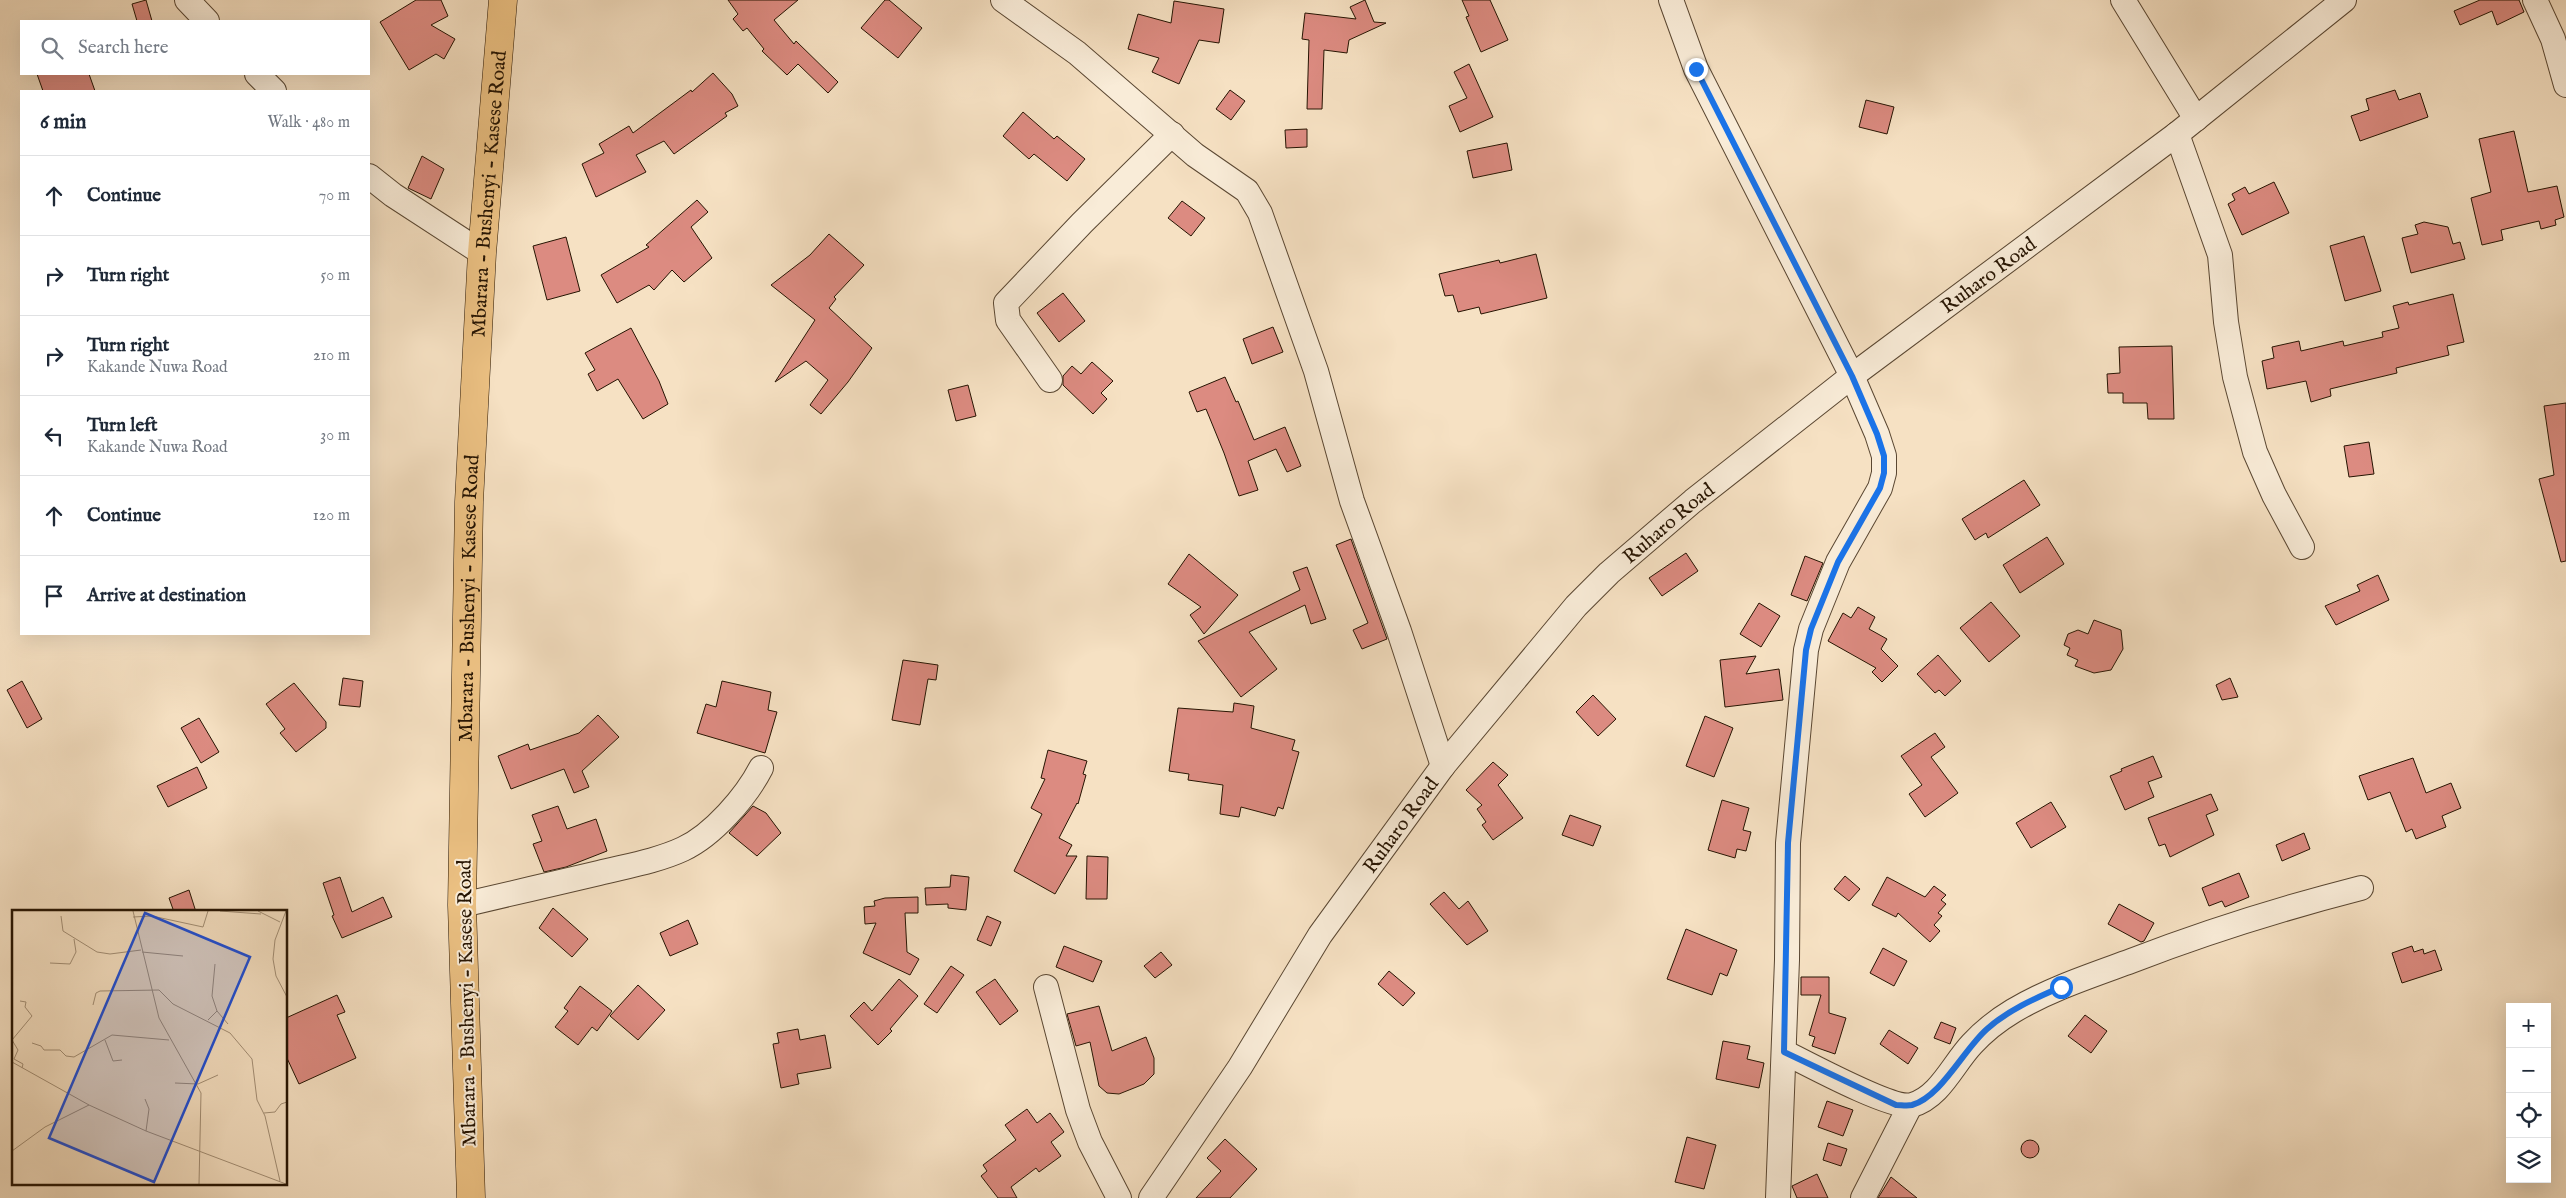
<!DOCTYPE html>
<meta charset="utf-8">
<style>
:root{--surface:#fff;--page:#f2f2f3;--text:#1f2937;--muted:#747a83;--line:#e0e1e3}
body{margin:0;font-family:"IM FELL English",serif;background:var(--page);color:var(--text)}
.controls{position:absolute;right:15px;bottom:15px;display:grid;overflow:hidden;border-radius:0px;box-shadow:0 5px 20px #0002}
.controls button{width:45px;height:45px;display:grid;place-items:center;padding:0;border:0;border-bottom:1px solid var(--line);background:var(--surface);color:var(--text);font:25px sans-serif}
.stop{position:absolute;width:15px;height:15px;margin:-11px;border:4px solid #1a73e8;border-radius:50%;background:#fff}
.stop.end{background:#1a73e8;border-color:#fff;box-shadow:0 1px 5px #0008}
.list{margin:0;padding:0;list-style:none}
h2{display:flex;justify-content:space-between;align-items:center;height:65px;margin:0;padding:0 20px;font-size:21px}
h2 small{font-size:16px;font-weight:400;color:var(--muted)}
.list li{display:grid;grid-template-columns:32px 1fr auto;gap:15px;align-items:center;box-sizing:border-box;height:80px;padding:0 20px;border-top:1px solid var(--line)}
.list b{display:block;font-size:19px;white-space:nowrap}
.list p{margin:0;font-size:16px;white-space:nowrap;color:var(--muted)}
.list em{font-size:16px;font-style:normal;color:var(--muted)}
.icon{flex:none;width:28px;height:28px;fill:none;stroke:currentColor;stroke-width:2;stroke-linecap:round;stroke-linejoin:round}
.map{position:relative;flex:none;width:2566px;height:1198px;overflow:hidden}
.search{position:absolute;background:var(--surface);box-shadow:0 5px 20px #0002;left:20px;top:20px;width:350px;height:55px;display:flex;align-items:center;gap:12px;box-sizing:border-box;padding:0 18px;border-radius:0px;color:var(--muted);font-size:19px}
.panel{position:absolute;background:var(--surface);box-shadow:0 5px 20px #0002;left:20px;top:90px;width:350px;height:545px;border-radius:0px}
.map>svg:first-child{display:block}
.building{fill:#dc8b81;stroke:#261402}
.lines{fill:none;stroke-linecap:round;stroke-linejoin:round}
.minor-casing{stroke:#5a4732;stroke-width:26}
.major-casing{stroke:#261402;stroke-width:29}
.minor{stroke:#f9ecd8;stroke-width:24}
.major{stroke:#ebc082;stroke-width:28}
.route{stroke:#1a73e8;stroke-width:6}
.labels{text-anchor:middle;stroke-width:4;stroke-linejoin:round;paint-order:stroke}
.street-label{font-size:20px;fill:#261402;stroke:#f9ecd8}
.inset-road{fill:none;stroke:#a38f76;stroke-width:1}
.view{fill:#1d4ed8;fill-opacity:0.15;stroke:#1d4ed8;stroke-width:2.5}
.inset-edge{fill:none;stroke:#261402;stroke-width:2.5}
</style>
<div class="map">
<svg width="2566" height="1198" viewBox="0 0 2566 1198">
<rect width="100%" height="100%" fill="#f6e1c3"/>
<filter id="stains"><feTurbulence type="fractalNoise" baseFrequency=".004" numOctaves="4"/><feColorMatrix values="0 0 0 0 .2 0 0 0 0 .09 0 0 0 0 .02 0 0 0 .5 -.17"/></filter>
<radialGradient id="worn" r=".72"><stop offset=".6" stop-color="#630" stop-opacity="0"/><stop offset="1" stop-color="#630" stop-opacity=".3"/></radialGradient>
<!-- building -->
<g class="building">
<path d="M146,0L152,21H137L132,4Z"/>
<path d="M416,0H441L448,16L431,25L455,39L444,59L436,54L409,70L380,22Z"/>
<path d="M728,0H798L774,20L794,44L796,41L838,82L828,93L798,64L787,75L762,51L764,49L747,28L743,31L733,19L738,14Z"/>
<path d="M885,0H889L922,28L898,58L861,28Z"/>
<path d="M1365,0L1374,22L1386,23L1349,40L1347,53L1324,50L1322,109H1307L1309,40L1302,39L1305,13L1356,19L1350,7Z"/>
<path d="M1462,0H1490L1508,40L1481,52L1466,17L1469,16Z"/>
<path d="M2480,0H2519L2524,12L2497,25L2492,11L2460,25L2454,11Z"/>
<path d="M1174,1L1224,9L1219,43L1199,40L1179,84L1152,72L1159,58L1128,49L1138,14L1171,23Z"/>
<path d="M1469,64L1493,117L1460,132L1449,106L1467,98L1454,72Z"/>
<path d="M713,73L732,94L738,106L725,113L727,116L674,154L664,141L636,155L646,172L596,197L582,164L604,153L599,144L629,126L633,133L691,90L692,92Z"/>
<path d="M37,74H89L95,91H43Z"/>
<path d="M1230,90L1245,101L1231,120L1216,109Z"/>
<path d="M2395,90L2399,100L2420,93L2428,117L2360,141L2351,116L2369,110L2366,99Z"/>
<path d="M1866,100L1894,107L1887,134L1859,127Z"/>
<path d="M1023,112L1054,139L1057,136L1085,159L1067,181L1034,154L1029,159L1003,136Z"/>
<path d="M1307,129V147L1286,148L1285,130Z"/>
<path d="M2514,131L2528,192L2557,186L2564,217L2555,220L2556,225L2541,229L2539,221L2501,230L2503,240L2482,245L2471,198L2491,192L2479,139Z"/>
<path d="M1507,143L1512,170L1473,178L1467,151Z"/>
<path d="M422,156L444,169L431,199L408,188Z"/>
<path d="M2274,182L2289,213L2242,235L2228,204L2235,200L2232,194L2245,187L2249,194Z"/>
<path d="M697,200L708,212L691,227L712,258L684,282L672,270L654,290L649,285L617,303L601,275L649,247L646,245Z"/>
<path d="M1182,201L1205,218L1191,236L1168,218Z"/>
<path d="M2424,222L2448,227L2453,244L2460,242L2465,259L2411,273L2402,238L2418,234L2415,225Z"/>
<path d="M829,234L864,265L834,297L836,299L829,308L872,348L848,382L821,414L810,405L828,380L806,361L775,382L815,320L771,285L810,255Z"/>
<path d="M2364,236L2381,291L2345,301L2330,246Z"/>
<path d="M566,237L580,291L547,300L533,246Z"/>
<path d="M1536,254L1547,298L1481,314L1479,307L1458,312L1453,295L1445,296L1439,274L1499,260L1500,263Z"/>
<path d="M1063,293L1085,321L1059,342L1037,313Z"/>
<path d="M2453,294L2464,342L2447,346L2449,355L2396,368L2397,373L2330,389L2331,396L2311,402L2306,381L2267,389L2262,361L2274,358L2272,347L2299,341L2301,351L2343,341L2344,346L2383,337L2382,332L2399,328L2393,306L2408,302L2409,305Z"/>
<path d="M1273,327L1283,352L1252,364L1243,339Z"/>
<path d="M631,328L659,381L668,404L643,419L618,379L597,391L588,374L595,370L585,353Z"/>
<path d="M2172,346L2174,419H2148L2147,403H2123V393H2108L2107,374L2120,373L2119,347Z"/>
<path d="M1092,362L1113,381L1101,393L1107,399L1093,414L1063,385V376L1072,366L1081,374Z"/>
<path d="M1225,377L1236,402L1238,401L1254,440L1285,427L1301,466L1287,472L1276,449L1248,461L1258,490L1239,496L1224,453L1206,409L1197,412L1189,392Z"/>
<path d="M968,385L976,416L956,421L948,390Z"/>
<path d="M2566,403V561L2561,562L2539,479L2554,475L2544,406Z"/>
<path d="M2369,442L2374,474L2349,477L2344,446Z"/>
<path d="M2024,480L2040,505L1988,538L1986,533L1975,540L1962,519Z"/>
<path d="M2047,537L2064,564L2020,593L2003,565Z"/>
<path d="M1351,539L1387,639L1362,649L1353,630L1368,623L1336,545Z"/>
<path d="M1686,553L1698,571L1662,596L1649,578Z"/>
<path d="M1189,554L1238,595L1204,634L1190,615L1201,607L1168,584Z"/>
<path d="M1805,556L1823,563L1807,601L1791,595Z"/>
<path d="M1307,567L1326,619L1311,624L1305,605L1249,632L1277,669L1241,697L1198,641L1300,590L1293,572Z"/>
<path d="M2378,575L2389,600L2336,625L2325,606L2360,591L2357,585Z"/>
<path d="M1991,602L2020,636L1989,662L1960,628Z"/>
<path d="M1759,603L1780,616L1761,647L1740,634Z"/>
<path d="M1858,607L1875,617L1869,629L1887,639L1881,649L1898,666L1882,682L1872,672L1876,668L1828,641L1843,613L1851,618Z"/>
<path d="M2094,620L2121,630L2123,649L2111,670L2094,673L2075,666L2078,660L2067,655L2070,648L2064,645L2068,634L2078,630L2088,634Z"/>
<path d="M1938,655L1961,681L1945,696L1939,690L1935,693L1917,674Z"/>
<path d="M1756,656L1746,674L1779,669L1783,700L1725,707L1720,660Z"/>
<path d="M903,660L938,665L936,680L928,679L920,725L892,720Z"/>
<path d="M343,678L363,681L360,707L339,705Z"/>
<path d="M2230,678L2238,697L2222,700L2216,685Z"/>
<path d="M22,681L42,719L27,728L7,690Z"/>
<path d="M722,681L771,692L768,710L777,712L765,753L697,733L706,704L716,707Z"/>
<path d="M294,683L326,722V728L296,752L280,733L285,729L266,704Z"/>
<path d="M1593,695L1616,719L1598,736L1576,712Z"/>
<path d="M1234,703L1254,706L1251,728L1295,740L1292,750L1299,752L1283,809L1278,807L1275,816L1241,807L1239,817L1220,814L1223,785L1188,780L1189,774L1169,771L1178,708L1233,712Z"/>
<path d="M598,715L619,737L582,771L589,787L574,793L564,769L511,789L498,756L528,744L530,750L579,733Z"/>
<path d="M1705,716L1733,728L1714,777L1686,766Z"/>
<path d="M199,718L219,752L201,763L181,728Z"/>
<path d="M1935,733L1945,747L1931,757L1958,793L1925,817L1909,794L1922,785L1901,756Z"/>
<path d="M1048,750L1087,761L1083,774L1086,775L1078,804L1077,803L1059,838L1072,845L1066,856H1077L1055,894L1014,871L1042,814L1031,808L1045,779L1041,778Z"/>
<path d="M2153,756L2162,777L2148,782L2154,797L2125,810L2110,776L2122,771L2121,769Z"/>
<path d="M2413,758L2426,793L2451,783L2461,808L2442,816L2446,827L2416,839L2412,829L2406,832L2390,792L2368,800L2359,776Z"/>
<path d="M1493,762L1508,775L1498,785L1523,818L1493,840L1482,825L1486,822L1477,809L1482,805L1466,790Z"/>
<path d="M197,767L207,788L168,807L157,786Z"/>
<path d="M2211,794L2218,810L2206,815L2214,835L2170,857L2165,844L2159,846L2148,818Z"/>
<path d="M1722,800L1749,808L1743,830L1751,832L1746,851L1737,849L1735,858L1708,850Z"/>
<path d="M2051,802L2066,827L2031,848L2016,823Z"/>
<path d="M558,806L567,829L596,819L607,851L566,867L544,872L533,844L542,841L532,815Z"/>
<path d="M753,806L766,813L781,833L757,856L729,833Z"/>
<path d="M1570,815L1601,826L1593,846L1562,835Z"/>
<path d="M2304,833L2310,849L2282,861L2276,845Z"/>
<path d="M1087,856L1108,857L1107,899H1086Z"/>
<path d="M2239,873L2249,897L2225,907L2222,901L2209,906L2202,888Z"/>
<path d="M951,875L969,877L966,910L948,908V904L926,905L925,888L950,887Z"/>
<path d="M1845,876L1860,889L1849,901L1834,889Z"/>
<path d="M340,877L352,912L383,897L392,917L342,938L332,916L334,915L323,883Z"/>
<path d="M1887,877L1925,897L1934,886L1946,895L1941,900L1946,904L1938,913L1942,916L1934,925L1940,931L1930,942L1898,913L1896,917L1872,905Z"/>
<path d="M189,890L196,912H174L169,898Z"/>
<path d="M1444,892L1459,909L1468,901L1488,931L1467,945L1430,904Z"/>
<path d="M918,897V913H905L907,952L919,959L910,975L863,953L876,923L865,924L864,907L875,906L874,901L885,898Z"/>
<path d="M2119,904L2154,923L2144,941L2141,942L2108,924Z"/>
<path d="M553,908L588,939L572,957L539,928Z"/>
<path d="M987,916L1001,922L991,946L977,940Z"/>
<path d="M688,920L698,944L670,956L660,933Z"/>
<path d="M1686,929L1737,950L1727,976L1720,973L1712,995L1667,979Z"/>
<path d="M1064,946L1102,961L1093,982L1056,967Z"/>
<path d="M2412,946L2414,952L2423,949L2424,954L2435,950L2442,970L2402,983L2392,953Z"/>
<path d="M1883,948L1907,961L1894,986L1870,973Z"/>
<path d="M1161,952L1172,965L1155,978L1144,966Z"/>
<path d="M951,966L964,975L937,1013L924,1004Z"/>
<path d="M1389,971L1415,993L1403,1006L1378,984Z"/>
<path d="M1801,977H1829V1013L1846,1018L1835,1054L1812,1046L1815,1037L1809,1035L1821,995H1801Z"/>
<path d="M899,979L918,996L890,1029L892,1031L878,1045L850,1016L864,1002L872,1011Z"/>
<path d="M995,979L1018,1011L1000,1025L976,992Z"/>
<path d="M638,985L665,1010L638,1040L610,1016Z"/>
<path d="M580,986L612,1011L597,1031L592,1027L578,1045L555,1027L568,1011L564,1008Z"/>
<path d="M337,995L345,1012L337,1015L356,1058L299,1084L286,1056V1018Z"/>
<path d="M1099,1006L1112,1051L1146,1037L1154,1058V1074L1144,1084L1119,1094L1107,1093L1099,1086L1090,1042L1076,1046L1067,1014Z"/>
<path d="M2085,1015L2107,1031L2091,1053L2068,1036Z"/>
<path d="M1941,1022L1956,1028L1950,1044L1934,1038Z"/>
<path d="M798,1029L800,1040L825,1035L831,1068L797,1074L799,1084L781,1088L773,1044L779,1043L777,1033Z"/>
<path d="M1889,1030L1918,1048L1908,1064L1880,1044Z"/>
<path d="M1723,1041L1750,1046L1747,1059L1764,1063L1759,1088L1716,1079Z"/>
<path d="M1827,1101L1853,1110L1843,1136L1818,1127Z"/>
<path d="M1027,1109L1037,1123L1050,1113L1064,1132L1051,1142L1061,1156L1039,1172L1036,1168L1011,1187L1017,1198H998L981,1176L987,1171L983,1165L1016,1140L1005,1125Z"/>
<path d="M1687,1137L1716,1145L1704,1189L1675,1182Z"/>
<path d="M1225,1139L1257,1169L1230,1198H1196L1221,1171L1207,1158Z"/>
<circle cx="2030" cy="1149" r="9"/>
<path d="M1828,1143L1847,1149L1841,1166L1823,1160Z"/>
<path d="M1817,1174L1828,1198H1797L1792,1186Z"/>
<path d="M1891,1177L1917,1198H1878Z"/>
</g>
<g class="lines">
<defs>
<g id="minor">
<path d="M187,0L207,21"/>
<path d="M1003,0L1077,53L1195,155L1247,191L1260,213L1316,371L1352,501L1399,631L1443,766"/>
<path d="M1671,0L1696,69L1852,376L1877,434L1884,456V473L1880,488L1838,562L1811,629L1806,650L1788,843L1787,960L1778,1198"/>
<path d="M2123,0L2196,119"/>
<path d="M2535,0L2553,39L2566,85"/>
<path d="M257,74L274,91"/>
<path d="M2177,134L2220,255L2226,322L2235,377L2255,452L2274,495L2302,547"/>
<path d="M369,176L393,195L482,253"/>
<path d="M1050,380L1008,320L1006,303L1082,223L1172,134"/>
<path d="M462,905C508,894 553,884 599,873C627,866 657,861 683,849C713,835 746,797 761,768"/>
<path d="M1046,987L1078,1110L1090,1142L1119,1198"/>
<path d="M1784,1052C1806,1063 1893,1110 1912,1105C1940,1097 1953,1064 1972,1044C1984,1031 1998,1020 2013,1011C2050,989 2090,976 2131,961C2206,932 2283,908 2361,888"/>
<path id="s1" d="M1151,1198L1240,1067L1320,935L1443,766L1576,606L1609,573L1693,501L1852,376L2177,134L2344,0"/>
<path d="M1863,1198L1910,1106"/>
</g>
<g id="major">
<path id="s2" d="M471,1198L462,905L469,502L482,253L503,0"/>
</g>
</defs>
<!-- minor casing -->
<use href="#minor" class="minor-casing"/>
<!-- major casing -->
<use href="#major" class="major-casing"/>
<!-- minor -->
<use href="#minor" class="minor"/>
<!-- major -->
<use href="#major" class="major"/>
</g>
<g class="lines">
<!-- route -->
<path class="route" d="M1696,69L1852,376L1877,434L1884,456V473L1880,488L1838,562L1811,629L1806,650L1788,843L1784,1052L1896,1105C1901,1105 1907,1106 1912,1105C1941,1097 1964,1049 1987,1029C2008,1010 2036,998 2061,987"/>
</g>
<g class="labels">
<!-- street labels -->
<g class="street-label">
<text dy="7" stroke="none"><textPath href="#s2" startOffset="1005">Mbarara - Bushenyi - Kasese Road</textPath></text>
<text dy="7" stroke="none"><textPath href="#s1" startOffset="1259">Ruharo Road</textPath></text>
<text dy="7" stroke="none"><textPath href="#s1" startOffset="854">Ruharo Road</textPath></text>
<text dy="7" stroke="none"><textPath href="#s2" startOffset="600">Mbarara - Bushenyi - Kasese Road</textPath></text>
<text dy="7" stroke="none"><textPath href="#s1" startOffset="449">Ruharo Road</textPath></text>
<text transform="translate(466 1003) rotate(-91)" y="7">Mbarara - Bushenyi - Kasese Road</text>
</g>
</g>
<!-- overview -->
<g transform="translate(12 910)">
<rect width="275" height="275" fill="#f6e1c3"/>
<path class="inset-road" d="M121,1L147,108L189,183L187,274M208,1L249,4M246,1L268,12M274,1L263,30L261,49L264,66L275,87M49,6L51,21L85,42L98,44L129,40M121,7L140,6L191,17L196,1M130,42L171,46M38,53L58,54L64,42L62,29M8,91L14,92L13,97L20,106L0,130L6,140L2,149L11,154L10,158M81,95L84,83L88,81L147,80L161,94L218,123L240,149L245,190L253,206L268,271M205,101L216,114M196,110L205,101L200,86L203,54M93,130L101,151L110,150M20,133L29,136L32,140H48L54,146L62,147L100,125L157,130M0,152L77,195L134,221L274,274M163,173L186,174L206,165M133,189L137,199L134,221M252,203L263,202L269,194L275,192M0,241L33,217L77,195"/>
<path class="view" d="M133,3L238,47L142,272L37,228Z"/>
<rect width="275" height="275" class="inset-edge"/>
</g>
<rect width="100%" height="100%" filter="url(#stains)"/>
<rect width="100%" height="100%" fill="url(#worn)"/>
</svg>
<div class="controls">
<button>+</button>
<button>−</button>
<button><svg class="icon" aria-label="locate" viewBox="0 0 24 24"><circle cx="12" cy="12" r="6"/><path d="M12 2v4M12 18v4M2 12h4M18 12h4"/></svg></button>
<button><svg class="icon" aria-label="layers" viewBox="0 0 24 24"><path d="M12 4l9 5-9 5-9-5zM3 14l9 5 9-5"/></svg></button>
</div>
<div class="stop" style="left:2061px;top:987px"></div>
<div class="stop end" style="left:1696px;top:69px"></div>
<div class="search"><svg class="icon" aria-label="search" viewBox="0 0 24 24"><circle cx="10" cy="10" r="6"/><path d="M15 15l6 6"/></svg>Search here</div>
<section class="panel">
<h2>6 min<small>Walk · 480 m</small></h2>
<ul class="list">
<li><svg class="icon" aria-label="ahead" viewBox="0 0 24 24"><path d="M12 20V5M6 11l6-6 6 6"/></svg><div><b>Continue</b></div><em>70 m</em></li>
<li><svg class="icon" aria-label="right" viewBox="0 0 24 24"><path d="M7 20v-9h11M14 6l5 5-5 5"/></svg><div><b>Turn right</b></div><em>50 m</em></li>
<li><svg class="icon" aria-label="right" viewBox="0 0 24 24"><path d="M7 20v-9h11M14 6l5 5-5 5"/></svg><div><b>Turn right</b><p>Kakande Nuwa Road</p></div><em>210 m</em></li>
<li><svg class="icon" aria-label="left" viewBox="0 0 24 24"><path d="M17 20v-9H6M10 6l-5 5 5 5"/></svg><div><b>Turn left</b><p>Kakande Nuwa Road</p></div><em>30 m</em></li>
<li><svg class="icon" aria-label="ahead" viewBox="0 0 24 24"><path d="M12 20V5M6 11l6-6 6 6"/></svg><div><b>Continue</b></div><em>120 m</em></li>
<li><svg class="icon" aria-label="arrive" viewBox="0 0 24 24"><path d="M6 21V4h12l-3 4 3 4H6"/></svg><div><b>Arrive at destination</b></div></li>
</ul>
</section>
</div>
